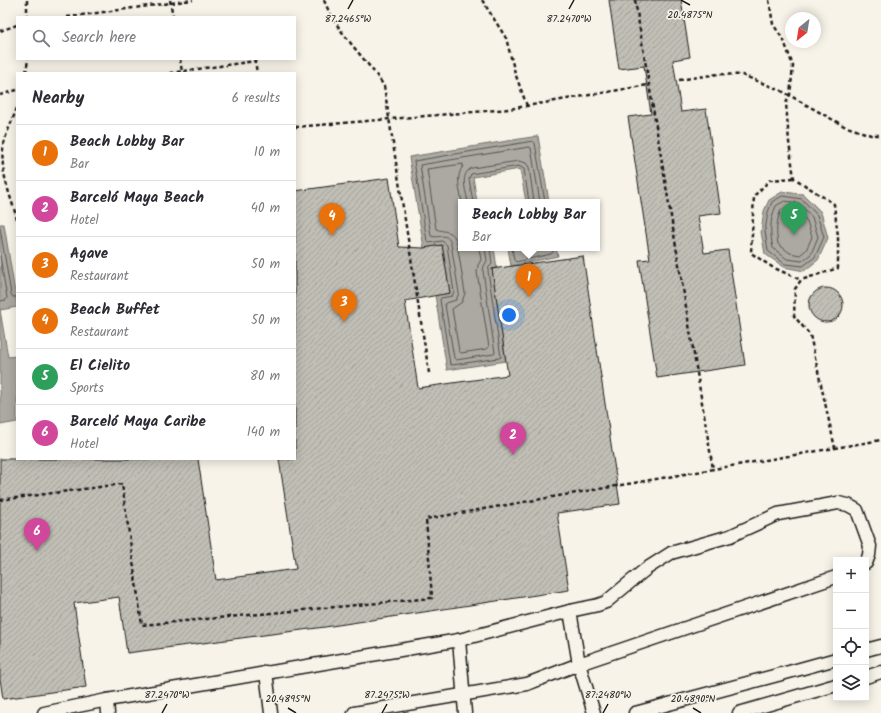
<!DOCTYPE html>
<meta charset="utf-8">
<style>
:root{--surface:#fff;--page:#f2f2f3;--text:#2b2b33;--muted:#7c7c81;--line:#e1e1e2;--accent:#0b8043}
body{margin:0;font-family:Kalam,sans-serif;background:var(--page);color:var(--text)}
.controls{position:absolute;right:12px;bottom:12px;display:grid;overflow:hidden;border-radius:0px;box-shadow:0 2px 10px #0003}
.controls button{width:36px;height:36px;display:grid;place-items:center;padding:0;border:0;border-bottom:1px solid var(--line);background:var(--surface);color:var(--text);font:20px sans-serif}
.compass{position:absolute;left:785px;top:12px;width:36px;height:36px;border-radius:50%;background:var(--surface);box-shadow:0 2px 10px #0003;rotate:210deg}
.you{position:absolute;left:509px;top:315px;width:14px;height:14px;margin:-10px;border:3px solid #fff;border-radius:50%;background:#1a73e8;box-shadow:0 0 0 6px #1a73e833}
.badge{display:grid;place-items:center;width:26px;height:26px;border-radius:50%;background:var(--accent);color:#fff;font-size:13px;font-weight:700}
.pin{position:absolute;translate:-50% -33px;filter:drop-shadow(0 1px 2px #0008)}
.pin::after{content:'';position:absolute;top:21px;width:14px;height:12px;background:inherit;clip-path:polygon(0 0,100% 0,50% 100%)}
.popup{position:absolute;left:458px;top:199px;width:142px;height:52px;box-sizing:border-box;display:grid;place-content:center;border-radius:0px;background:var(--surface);filter:drop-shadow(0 1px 3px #0005);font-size:13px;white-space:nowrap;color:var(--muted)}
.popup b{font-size:15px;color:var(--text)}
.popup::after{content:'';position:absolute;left:50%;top:100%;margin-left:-8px;border:8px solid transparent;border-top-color:var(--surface)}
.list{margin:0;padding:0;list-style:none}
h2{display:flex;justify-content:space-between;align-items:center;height:52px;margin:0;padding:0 16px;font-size:17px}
h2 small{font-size:13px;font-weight:400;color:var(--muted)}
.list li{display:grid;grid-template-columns:26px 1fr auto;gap:12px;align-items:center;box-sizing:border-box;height:56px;padding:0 16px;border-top:1px solid var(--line)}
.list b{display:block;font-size:15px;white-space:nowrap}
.list p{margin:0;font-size:13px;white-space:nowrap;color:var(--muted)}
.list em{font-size:13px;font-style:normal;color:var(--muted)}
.icon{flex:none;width:22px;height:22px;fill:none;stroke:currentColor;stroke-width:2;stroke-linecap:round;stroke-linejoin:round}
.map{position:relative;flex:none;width:881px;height:713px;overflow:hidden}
.search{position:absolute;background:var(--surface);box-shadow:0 2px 10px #0003;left:16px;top:16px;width:280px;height:44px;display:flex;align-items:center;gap:10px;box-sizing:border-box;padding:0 14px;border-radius:0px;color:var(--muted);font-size:15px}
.panel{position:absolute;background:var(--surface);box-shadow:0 2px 10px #0003;left:16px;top:72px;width:280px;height:388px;border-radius:0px}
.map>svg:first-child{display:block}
.water{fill:#aca9a2;stroke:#72716c}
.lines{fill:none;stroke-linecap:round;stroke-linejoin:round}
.shore{stroke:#565452;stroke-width:1}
.building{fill:url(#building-hatch);stroke:#1c1c1c}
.service-casing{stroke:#1c1c1c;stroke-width:15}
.path{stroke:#1c1c1c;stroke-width:2.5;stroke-dasharray:4 3;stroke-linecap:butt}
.service{stroke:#f7f3e8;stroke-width:12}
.ticks{fill:none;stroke:#1c1c1c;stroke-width:1.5}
.ticks-label{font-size:10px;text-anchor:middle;fill:#1c1c1c;stroke:#f7f3e8;stroke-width:3.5;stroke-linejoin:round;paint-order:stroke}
</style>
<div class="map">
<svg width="881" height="713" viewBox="0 0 881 713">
<defs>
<pattern id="building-hatch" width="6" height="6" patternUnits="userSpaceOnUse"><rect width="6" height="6" fill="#c0beb5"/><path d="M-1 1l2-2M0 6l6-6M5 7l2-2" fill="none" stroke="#a4a39b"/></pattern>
</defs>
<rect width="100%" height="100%" fill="#f7f3e8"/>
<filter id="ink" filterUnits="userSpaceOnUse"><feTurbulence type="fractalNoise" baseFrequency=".025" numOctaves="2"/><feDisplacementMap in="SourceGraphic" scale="8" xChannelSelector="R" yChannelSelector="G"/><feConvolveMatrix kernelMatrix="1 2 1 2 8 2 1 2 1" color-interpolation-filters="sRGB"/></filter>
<g filter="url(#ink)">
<!-- water -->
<g class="water">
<path d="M538,136L549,202H526L520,169L473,177L477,202H461V248H494L497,268L492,269L506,361L447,370L435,295L450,293L442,245L424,248L409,157Z"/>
<path d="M782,192L803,194L821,212L828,238L818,260L804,271L784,267L765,254L761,232L764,211L769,200Z"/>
<path d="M0,224H4L17,305V307L0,310L8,357L17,356V422L0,425Z"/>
<path d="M508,248H556L558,256L511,266Z"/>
</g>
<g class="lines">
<!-- shore -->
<g class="shore">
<path d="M783,196L802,199L817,215L824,237L815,257L803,266L785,264L768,251L765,231L768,212L772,202Z"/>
<path d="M785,201L799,203L812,217L818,237L811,254L802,261L787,259L773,248C770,233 769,221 776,206Z"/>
<path d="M462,202C460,190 455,177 463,166V164L427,169L436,229C446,233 453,229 457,243L465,293L462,302L452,309L459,351L461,353L487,349L489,347L477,272L478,265L481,260L479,248"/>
<path d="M468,202C466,191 459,174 472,168L519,161L526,163L529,167L534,202"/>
<path d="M473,202L469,179L471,174L519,166L524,169L529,202"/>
<path d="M786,208L796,209L807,221L812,237L806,250L800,255L790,253L778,244C776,233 776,221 781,210Z"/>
<path d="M0,228L11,294L13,297H17"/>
<path d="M485,248L487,261L484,266L483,271L495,353L494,354L456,360L454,358L445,305L446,303L456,300L459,293L451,244C447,231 440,239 431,236L420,165L529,147L531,148L540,202"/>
<path d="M490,248L492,264L489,267L488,271L501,357L499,358L452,365L450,364L440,300L441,298L452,296L454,292L447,245L442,241L429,243L427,241L414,161L533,141L535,143L545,202"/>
<path d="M512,248L514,260L516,262L551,254L553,252V248"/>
<path d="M0,256L7,298L6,300L0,301"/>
</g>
</g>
<!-- building -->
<g class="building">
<path d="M609,0H681L690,57L673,60L681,112L706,109L721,213L698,216L704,253L728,250L745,365L657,378L639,260L650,259L628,117L651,114L644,66L619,69Z"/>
<path d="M389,178L399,247L424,248L442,245L450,293L405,301L418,388L508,375L492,269L583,256L620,504L557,513L569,590L325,627L127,653L119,597L74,603L86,687L3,699L0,679V459H198L216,580L296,569L279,459H295V191Z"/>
<circle cx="826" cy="305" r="17"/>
</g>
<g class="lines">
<defs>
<g id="service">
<path d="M570,611L579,664L594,713"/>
<path d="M866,650L881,646"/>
<path d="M266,672L271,713"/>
<path d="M866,677L881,672"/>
<path d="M107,700L459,640"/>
<path d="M44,713L107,700L108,713"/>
<path d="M354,713L527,684L579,664L836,577"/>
<path d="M465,713L459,640L570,611L598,605L606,602L646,569L671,553L730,536L778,514L838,503L848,505L857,510L870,546L869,555L866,563"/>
<path d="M635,713L789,672L836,659"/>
<path d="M739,713L836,685"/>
</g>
</defs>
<!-- service casing -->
<use href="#service" class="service-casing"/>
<!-- path -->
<g class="path">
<path d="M27,0V17"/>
<path d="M170,0L173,17"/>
<path d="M324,0C336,32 365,57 384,86L429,373"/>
<path d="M482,0L506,38L515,73L527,106"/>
<path d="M635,0L713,469"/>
<path d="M769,0L773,24L784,41L793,66L790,95L786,103L789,142L794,178L834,204L838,236V268L801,280L795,289L794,316L810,335L835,448"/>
<path d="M67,17L193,0"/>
<path d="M0,31L17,25"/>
<path d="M180,59L182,72"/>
<path d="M26,73L28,59"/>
<path d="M170,73L255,61L257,73"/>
<path d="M679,80L718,74L742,75L780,90L844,126L871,135H881"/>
<path d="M0,95L17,90"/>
<path d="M17,108C12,122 5,134 3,149C0,172 11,197 17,219"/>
<path d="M295,127L509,109L648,85"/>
<path d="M794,178L770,180L754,196L751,253L772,267L801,280"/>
<path d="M0,500L122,484L142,625L432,598L426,519L881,440"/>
</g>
<!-- service -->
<use href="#service" class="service"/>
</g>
</g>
<!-- ticks -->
<path class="ticks" d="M681,0L690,5M348,9L353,0M569,9L574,0M288,708L296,713M693,708L701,713M162,713L167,704M382,713L387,704M603,713L608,704"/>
<g class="ticks-label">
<text x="690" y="18">20.4875°N</text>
<text x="348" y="22">87.2465°W</text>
<text x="569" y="22">87.2470°W</text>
<text x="167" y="698">87.2470°W</text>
<text x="387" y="698">87.2475°W</text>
<text x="608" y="698">87.2480°W</text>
<text x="288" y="702">20.4895°N</text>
<text x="693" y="702">20.4890°N</text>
</g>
</svg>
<div class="controls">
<button>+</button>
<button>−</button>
<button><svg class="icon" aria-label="locate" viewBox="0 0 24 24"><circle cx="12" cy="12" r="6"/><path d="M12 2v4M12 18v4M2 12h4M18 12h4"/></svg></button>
<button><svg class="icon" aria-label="layers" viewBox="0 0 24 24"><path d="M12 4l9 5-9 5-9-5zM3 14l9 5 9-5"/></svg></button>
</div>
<svg class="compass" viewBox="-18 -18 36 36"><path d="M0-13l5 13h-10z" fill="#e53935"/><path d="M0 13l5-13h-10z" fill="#7c7c81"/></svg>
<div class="you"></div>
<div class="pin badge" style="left:529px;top:297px;background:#e8710a">1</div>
<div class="popup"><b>Beach Lobby Bar</b>Bar</div>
<div class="pin badge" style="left:513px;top:455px;background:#d1479c">2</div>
<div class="pin badge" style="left:344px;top:322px;background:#e8710a">3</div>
<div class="pin badge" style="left:332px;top:236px;background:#e8710a">4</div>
<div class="pin badge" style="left:794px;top:235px;background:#2e9e5b">5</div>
<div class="pin badge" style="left:37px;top:551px;background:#d1479c">6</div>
<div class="search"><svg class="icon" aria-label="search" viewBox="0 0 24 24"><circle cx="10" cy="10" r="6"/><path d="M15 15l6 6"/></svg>Search here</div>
<section class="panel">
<h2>Nearby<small>6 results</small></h2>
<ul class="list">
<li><span class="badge" style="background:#e8710a">1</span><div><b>Beach Lobby Bar</b><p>Bar</p></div><em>10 m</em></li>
<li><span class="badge" style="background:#d1479c">2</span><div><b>Barceló Maya Beach</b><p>Hotel</p></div><em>40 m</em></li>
<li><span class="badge" style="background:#e8710a">3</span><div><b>Agave</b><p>Restaurant</p></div><em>50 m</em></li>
<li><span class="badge" style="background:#e8710a">4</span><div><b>Beach Buffet</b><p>Restaurant</p></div><em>50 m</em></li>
<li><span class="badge" style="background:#2e9e5b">5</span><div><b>El Cielito</b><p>Sports</p></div><em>80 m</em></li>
<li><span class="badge" style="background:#d1479c">6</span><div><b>Barceló Maya Caribe</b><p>Hotel</p></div><em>140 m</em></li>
</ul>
</section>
</div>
